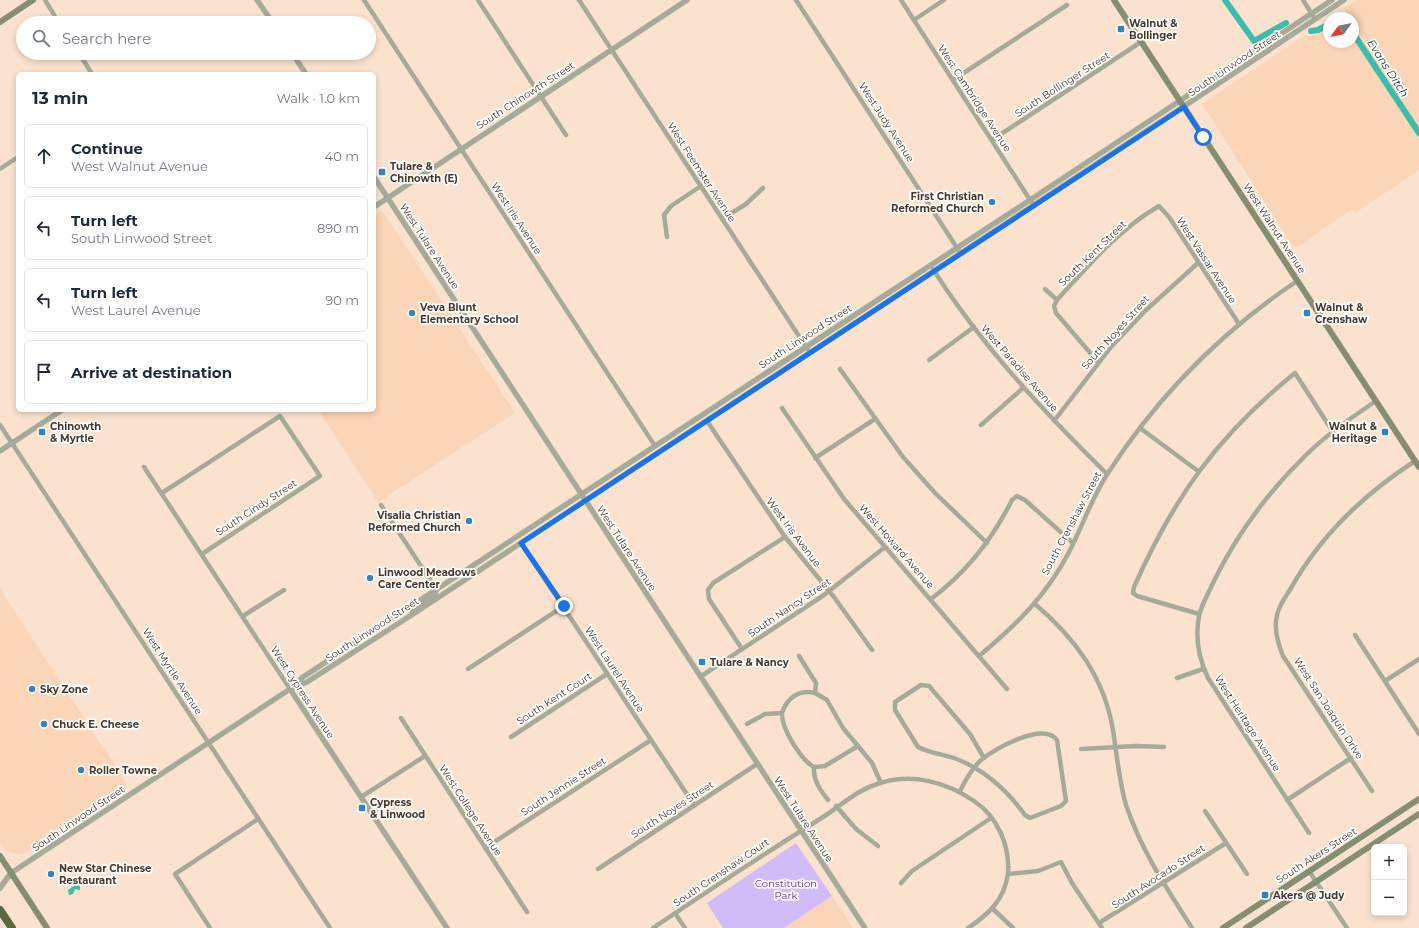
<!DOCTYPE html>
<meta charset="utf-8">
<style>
:root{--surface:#fff;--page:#f6f6f7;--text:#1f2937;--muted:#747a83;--line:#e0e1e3}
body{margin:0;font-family:Montserrat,sans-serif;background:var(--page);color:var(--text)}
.controls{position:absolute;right:12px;bottom:12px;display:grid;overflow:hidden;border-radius:6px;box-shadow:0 2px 6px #0003}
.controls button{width:36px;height:36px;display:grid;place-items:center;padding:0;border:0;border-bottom:1px solid var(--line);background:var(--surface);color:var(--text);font:20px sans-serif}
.compass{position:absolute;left:1323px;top:12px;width:36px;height:36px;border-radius:50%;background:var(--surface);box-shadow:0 2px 6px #0003;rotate:237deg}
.stop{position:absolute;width:12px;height:12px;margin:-9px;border:3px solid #1a73e8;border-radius:50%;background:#fff}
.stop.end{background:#1a73e8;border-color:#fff;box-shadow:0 1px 4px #0008}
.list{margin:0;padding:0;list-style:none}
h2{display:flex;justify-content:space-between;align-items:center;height:52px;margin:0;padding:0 16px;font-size:17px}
h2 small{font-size:13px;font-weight:400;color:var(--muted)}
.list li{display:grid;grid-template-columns:26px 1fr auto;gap:12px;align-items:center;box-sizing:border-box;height:64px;margin:0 8px 8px;padding:0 8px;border:1px solid var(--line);border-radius:6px}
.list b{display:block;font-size:15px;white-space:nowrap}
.list p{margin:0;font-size:13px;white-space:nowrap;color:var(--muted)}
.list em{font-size:13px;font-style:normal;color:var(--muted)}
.icon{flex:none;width:22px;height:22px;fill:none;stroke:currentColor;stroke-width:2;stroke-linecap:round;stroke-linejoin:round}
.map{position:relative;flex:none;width:1419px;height:928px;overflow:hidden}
.search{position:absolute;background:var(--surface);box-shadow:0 2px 6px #0003;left:16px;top:16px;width:360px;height:44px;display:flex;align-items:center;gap:10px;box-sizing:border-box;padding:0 14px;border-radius:22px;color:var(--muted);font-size:15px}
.panel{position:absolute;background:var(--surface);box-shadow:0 2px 6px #0003;left:16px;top:72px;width:360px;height:340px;border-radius:6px}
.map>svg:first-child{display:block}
.built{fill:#fad5b7}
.green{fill:#d2bcf8}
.water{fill:#3bbda9}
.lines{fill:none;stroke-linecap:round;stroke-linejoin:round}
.canal{stroke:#3bbda9;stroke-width:6}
.minor{stroke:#a5ab98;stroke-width:4.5}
.tertiary{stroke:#a5ab98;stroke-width:5.5}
.secondary{stroke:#868e71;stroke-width:6}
.motorway{stroke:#5c673d;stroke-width:8}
.route{stroke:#1a73e8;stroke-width:5}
.poi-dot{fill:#3684b6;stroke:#fff;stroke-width:1.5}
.labels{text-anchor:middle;stroke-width:3.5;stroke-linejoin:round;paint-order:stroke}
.poi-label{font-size:10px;font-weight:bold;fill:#48382b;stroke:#fff;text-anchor:start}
.street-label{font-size:10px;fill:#48382b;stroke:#fff}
.park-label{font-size:10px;fill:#5a2294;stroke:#fff}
.water-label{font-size:11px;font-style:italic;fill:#203b36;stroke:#fff}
</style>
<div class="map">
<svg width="1419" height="928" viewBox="0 0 1419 928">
<rect width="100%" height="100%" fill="#fbe2cf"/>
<!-- built -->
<g class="built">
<path d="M1357,0H1419V170L1355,213L1352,209L1297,247L1292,245L1202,104L1304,36H1312L1329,28V42H1353V40L1356,44L1364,40L1353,23V18H1350L1344,8Z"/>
<path d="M380,211L384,213L515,413L378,502L318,410H374V215Z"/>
<path d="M0,589L127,784L22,855L6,851L0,842Z"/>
<path d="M832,896L853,928H784Z"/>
</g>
<!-- green -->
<path class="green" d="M796,843L832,896L784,928H723L707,903Z"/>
<!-- water -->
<path class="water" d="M75,885L80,886V890L75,889L73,894L69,895L68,890Z"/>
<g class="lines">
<!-- canal -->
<g class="canal">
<path d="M1225,0L1254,41L1286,23"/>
<path d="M1311,31L1318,30L1329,24"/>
<path d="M1353,33L1419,133"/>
</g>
<!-- minor -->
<g class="minor">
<path d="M45,0L59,23"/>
<path d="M364,0L655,446"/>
<path d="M478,0L566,135"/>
<path d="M579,0L810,353"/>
<path d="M796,0L961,254"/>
<path d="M901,0L1034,206"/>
<path d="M1303,0L1315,19"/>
<path d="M914,20L944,0"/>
<path d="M79,53L92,74"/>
<path d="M953,80L1067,5"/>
<path d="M992,140L1141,42"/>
<path d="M0,169L18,157"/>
<path d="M722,219L746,204L763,188"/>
<path d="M667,237L664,215L671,206L701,186"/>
<path d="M933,269C981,345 1043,411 1107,474"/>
<path d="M1045,289L1057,300L1054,306L1056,313L1098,362"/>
<path d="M1057,300C1088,266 1119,229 1159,206L1169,217L1239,324"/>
<path d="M929,360L974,327"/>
<path d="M840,369L903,457L935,493L987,543"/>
<path d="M782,408L844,499L1007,689"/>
<path d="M707,421L785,537L834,597L872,650"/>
<path d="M1054,421L1111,347L1145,311L1198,263"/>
<path d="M0,425L330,928"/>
<path d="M981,425L1023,388"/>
<path d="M1140,428L1198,471"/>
<path d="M815,458L875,419"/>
<path d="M144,467L290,689"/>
<path d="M162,493L280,416L320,476L202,554"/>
<path d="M381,505L436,589"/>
<path d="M521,543L694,805"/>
<path d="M931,599C967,572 992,540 1012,500L1017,496L1025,500L1073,543"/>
<path d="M1035,604C1075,638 1104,677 1113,730C1117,756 1119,781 1126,805C1141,850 1167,889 1192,928"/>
<path d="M1199,614L1137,596L1133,593L1134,587C1174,497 1218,435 1295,373L1333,432"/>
<path d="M243,616L284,590"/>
<path d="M1355,635L1419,734"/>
<path d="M742,649L709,599L708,590L713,583L785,537"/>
<path d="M799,656L816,683L815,693L827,700L843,728L872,763L881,783"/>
<path d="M979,656C1015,626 1046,596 1068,554C1082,528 1091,499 1108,473C1157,397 1221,332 1297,281"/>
<path d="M468,669L564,606"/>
<path d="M700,677L824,595L885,547"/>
<path d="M1177,678L1203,669"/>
<path d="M1385,681L1419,659"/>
<path d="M782,713C781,728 801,760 814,767C813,780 820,790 828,800"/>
<path d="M401,718L527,912"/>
<path d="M747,724L765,714L782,713C787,698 799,689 815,693"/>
<path d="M511,737L607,674"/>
<path d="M1081,749L1136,746L1164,747"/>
<path d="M814,767L825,766L858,746"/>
<path d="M960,791C965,781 970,771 979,762C991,750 1043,721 1057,740L1066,801L1061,806L1030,818L1025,815C1007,790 984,769 954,758C942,754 929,753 918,747L895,710V702L921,685L929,686L970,734L984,758"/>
<path d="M1372,791L1283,656C1278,644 1275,633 1276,621C1277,608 1285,598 1291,588C1321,535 1364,494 1415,461"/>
<path d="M361,797L425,756"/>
<path d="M1287,800L1351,758"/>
<path d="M836,806L856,829L878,846"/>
<path d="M1205,811L1247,874"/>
<path d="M1309,833L1208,678C1199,659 1195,637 1199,616C1201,606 1208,594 1212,585C1235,537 1267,493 1306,455C1326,435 1352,417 1376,401"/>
<path d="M485,848L651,740"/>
<path d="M598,869L757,764"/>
<path d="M1309,871L1347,928"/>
<path d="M901,883L912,871L991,818"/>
<path d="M993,909L1013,928"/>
<path d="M675,913L685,928"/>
<path d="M1099,923L1226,843"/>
<path d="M210,928L175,874L258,819"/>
<path d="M653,928C708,891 764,854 820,819C841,806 856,790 880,783C913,773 946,782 974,801C998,817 1010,846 1008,874"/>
<path d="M968,928C989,914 1004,900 1008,874L1038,871L1061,862L1072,883L1102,928"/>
</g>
<!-- tertiary -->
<g class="tertiary">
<path d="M257,0L273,23"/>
<path d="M292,53L306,74"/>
<path d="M374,177L865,928"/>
<path d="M374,207L687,0"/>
<path d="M0,451L62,410"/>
<path d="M412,612L417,607L435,595L436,589"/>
<path d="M293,687L303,677L1030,200L1332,0"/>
<path d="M290,689L447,928"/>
<path d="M0,888L11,873L290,689L307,682L410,616L1192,101L1344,0"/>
</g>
<!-- secondary -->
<g class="secondary">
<path d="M1114,0L1419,467"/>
<path d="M0,22L33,0"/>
<path d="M0,856L47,928"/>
<path d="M1223,928L1419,799"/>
<path d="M1246,928L1419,814"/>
</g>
<!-- motorway -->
<path class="motorway" d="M0,910L12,928"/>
</g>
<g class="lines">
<!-- route -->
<path class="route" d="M564,606L521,543L1184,107L1203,137"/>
</g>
<!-- markers -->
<g class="poi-dot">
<rect x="1117" y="25" width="8" height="8" rx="2"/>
<rect x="378" y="168" width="8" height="8" rx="2"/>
<circle cx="992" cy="202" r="4"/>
<circle cx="412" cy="313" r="4"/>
<rect x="1303" y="309" width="8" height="8" rx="2"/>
<rect x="38" y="428" width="8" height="8" rx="2"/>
<rect x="1381" y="428" width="8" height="8" rx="2"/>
<circle cx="469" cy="521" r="4"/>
<circle cx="370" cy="578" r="4"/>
<rect x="698" y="658" width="8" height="8" rx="2"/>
<circle cx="32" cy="689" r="4"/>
<circle cx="44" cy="724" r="4"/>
<circle cx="81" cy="770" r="4"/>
<rect x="358" y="804" width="8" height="8" rx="2"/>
<circle cx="51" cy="874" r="4"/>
<rect x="1261" y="891" width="8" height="8" rx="2"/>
</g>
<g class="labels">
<!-- poi labels -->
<g class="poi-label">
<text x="1129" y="27">Walnut &amp;<tspan x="1129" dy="12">Bollinger</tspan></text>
<text x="390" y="170">Tulare &amp;<tspan x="390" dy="12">Chinowth (E)</tspan></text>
<text x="984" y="200" text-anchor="end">First Christian<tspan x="984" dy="12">Reformed Church</tspan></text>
<text x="420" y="311">Veva Blunt<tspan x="420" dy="12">Elementary School</tspan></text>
<text x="1315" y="311">Walnut &amp;<tspan x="1315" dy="12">Crenshaw</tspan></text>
<text x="50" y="430">Chinowth<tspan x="50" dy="12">&amp; Myrtle</tspan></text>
<text x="1377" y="430" text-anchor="end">Walnut &amp;<tspan x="1377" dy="12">Heritage</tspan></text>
<text x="461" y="519" text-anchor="end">Visalia Christian<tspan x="461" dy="12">Reformed Church</tspan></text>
<text x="378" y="576">Linwood Meadows<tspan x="378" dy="12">Care Center</tspan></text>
<text x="710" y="666">Tulare &amp; Nancy</text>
<text x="40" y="693">Sky Zone</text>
<text x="52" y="728">Chuck E. Cheese</text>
<text x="89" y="774">Roller Towne</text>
<text x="370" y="806">Cypress<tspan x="370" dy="12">&amp; Linwood</tspan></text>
<text x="59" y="872">New Star Chinese<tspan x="59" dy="12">Restaurant</tspan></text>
<text x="1273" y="899">Akers @ Judy</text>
</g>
<!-- street labels -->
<g class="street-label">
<text transform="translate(1234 63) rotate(-34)" y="4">South Linwood Street</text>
<text transform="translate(1062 84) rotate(-33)" y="4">South Bollinger Street</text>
<text transform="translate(525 95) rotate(-33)" y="4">South Chinowth Street</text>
<text transform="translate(975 98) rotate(57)" y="4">West Cambridge Avenue</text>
<text transform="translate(887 122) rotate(57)" y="4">West Judy Avenue</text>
<text transform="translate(702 172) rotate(57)" y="4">West Feemster Avenue</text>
<text transform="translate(517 218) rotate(57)" y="4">West Iris Avenue</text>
<text transform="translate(1275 228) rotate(57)" y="4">West Walnut Avenue</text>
<text transform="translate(430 246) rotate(57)" y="4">West Tulare Avenue</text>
<text transform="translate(1092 253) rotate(-44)" y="4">South Kent Street</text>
<text transform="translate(1207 260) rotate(57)" y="4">West Vassar Avenue</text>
<text transform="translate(1115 332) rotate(-48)" y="4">South Noyes Street</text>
<text transform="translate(805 336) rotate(-33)" y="4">South Linwood Street</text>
<text transform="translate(1020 368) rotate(49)" y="4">West Paradise Avenue</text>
<text transform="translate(256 507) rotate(-33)" y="4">South Cindy Street</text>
<text transform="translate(1071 523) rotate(-62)" y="4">South Crenshaw Street</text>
<text transform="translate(794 532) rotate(53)" y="4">West Iris Avenue</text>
<text transform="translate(897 546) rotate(49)" y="4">West Howard Avenue</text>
<text transform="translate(627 548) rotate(57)" y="4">West Tulare Avenue</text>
<text transform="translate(789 607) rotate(-34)" y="4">South Nancy Street</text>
<text transform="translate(372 629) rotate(-33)" y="4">South Linwood Street</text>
<text transform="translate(615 669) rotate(57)" y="4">West Laurel Avenue</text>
<text transform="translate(173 671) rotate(57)" y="4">West Myrtle Avenue</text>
<text transform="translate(303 692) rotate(57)" y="4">West Cypress Avenue</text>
<text transform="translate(554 698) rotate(-33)" y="4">South Kent Court</text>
<text transform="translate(1329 708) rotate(57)" y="4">West San Joaquin Drive</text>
<text transform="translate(1248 723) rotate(57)" y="4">West Heritage Avenue</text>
<text transform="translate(563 786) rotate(-33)" y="4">South Jennie Street</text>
<text transform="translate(672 809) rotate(-33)" y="4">South Noyes Street</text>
<text transform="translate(471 810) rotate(57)" y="4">West College Avenue</text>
<text transform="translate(78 818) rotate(-34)" y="4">South Linwood Street</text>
<text transform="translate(804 819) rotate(57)" y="4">West Tulare Avenue</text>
<text transform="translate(1316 855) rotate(-33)" y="4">South Akers Street</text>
<text transform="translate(721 872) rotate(-34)" y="4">South Crenshaw Court</text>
<text transform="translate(1158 876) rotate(-33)" y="4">South Avocado Street</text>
</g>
<!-- park labels -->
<g class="park-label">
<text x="786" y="887">Constitution<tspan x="786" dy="12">Park</tspan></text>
</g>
<!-- water labels -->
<g class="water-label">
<text transform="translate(1388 68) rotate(57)" y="4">Evans Ditch</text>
</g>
</g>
</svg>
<div class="controls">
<button>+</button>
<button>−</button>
</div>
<svg class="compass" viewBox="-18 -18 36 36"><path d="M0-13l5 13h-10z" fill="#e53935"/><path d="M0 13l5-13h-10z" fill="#747a83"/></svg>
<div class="stop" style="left:1203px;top:137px"></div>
<div class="stop end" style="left:564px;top:606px"></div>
<div class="search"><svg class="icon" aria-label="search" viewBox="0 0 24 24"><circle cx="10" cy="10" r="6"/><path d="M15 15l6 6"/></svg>Search here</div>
<section class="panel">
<h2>13 min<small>Walk · 1.0 km</small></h2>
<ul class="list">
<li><svg class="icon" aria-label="ahead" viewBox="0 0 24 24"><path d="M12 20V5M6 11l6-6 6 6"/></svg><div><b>Continue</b><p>West Walnut Avenue</p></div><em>40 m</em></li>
<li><svg class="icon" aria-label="left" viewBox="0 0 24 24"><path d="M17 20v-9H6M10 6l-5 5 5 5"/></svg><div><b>Turn left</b><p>South Linwood Street</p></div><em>890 m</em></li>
<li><svg class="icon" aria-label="left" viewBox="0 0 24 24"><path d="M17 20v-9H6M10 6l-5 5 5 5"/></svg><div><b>Turn left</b><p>West Laurel Avenue</p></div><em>90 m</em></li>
<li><svg class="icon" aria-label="arrive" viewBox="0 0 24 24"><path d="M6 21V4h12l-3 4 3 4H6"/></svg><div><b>Arrive at destination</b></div></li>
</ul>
</section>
</div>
